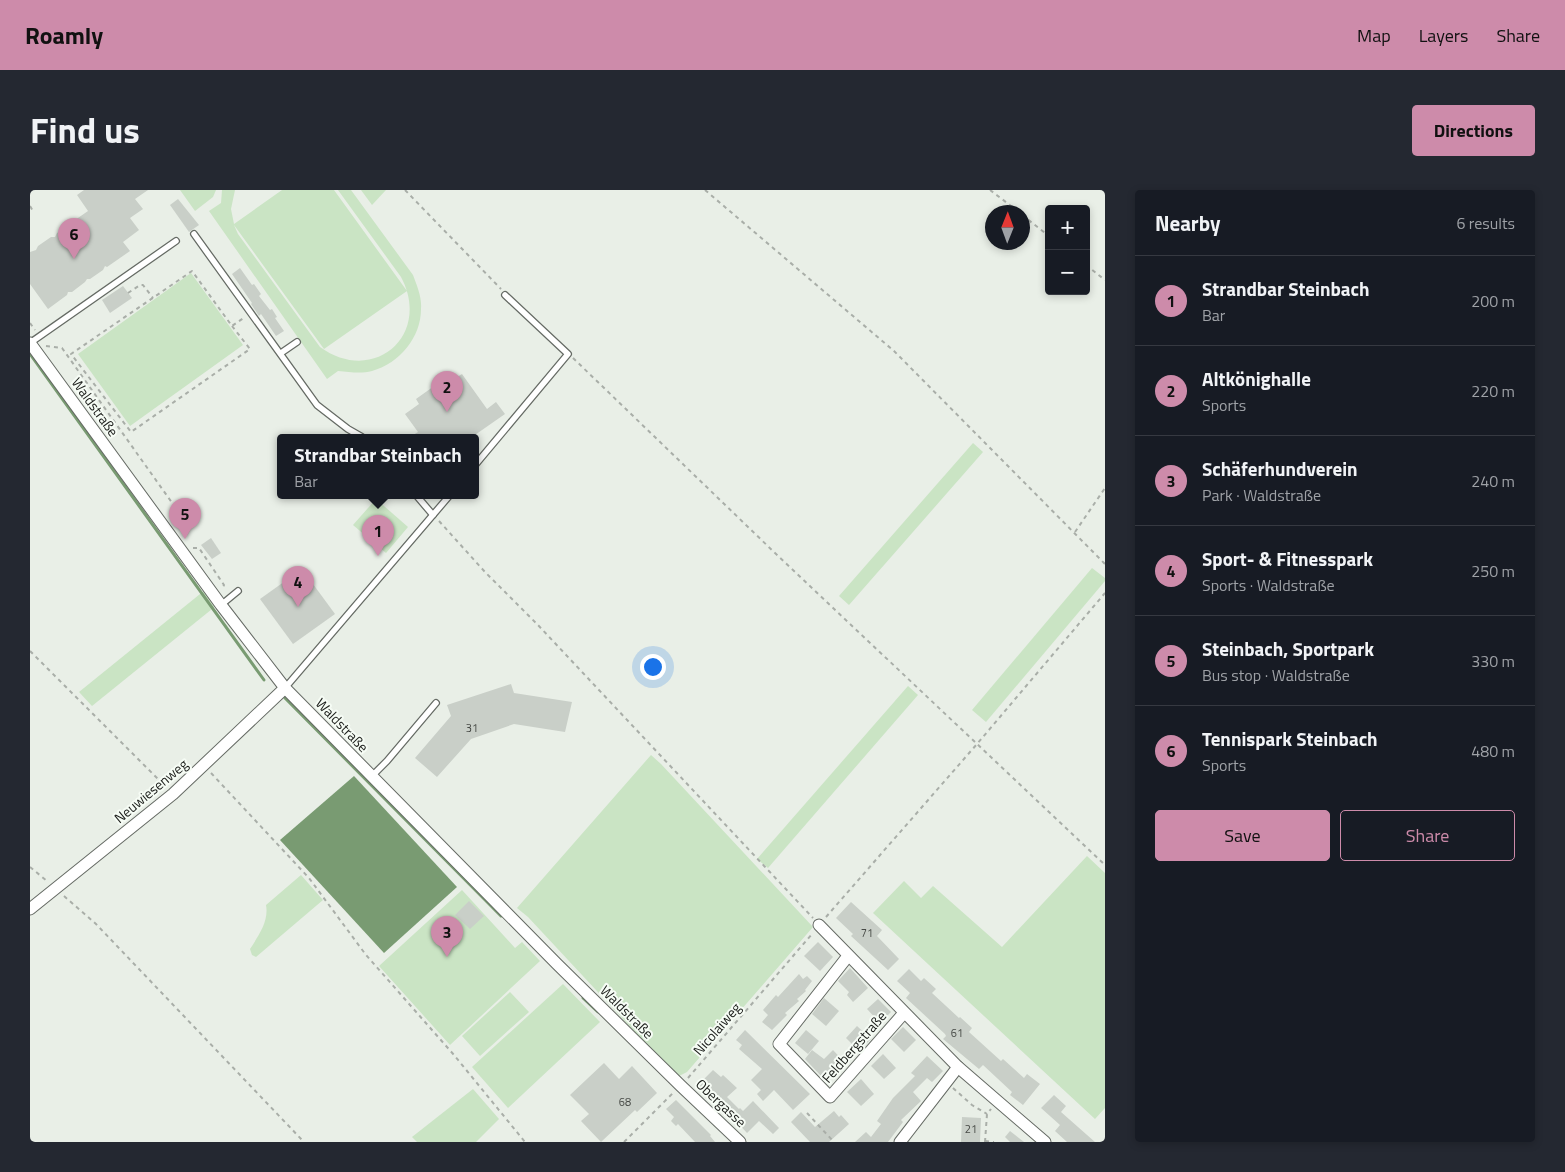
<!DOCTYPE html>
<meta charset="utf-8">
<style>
:root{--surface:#171b24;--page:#242831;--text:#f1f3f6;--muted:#9ea1a6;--line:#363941;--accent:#cd8baa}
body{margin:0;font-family:"Titillium Web",sans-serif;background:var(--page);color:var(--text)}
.controls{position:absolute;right:15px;top:15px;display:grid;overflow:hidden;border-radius:5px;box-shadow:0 2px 8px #0003}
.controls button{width:45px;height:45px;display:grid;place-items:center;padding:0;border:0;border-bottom:1px solid var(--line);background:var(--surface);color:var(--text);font:25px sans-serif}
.compass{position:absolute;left:955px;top:15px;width:45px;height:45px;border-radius:50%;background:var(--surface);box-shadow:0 2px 8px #0003;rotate:1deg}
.you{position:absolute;left:622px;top:476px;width:18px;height:18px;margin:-12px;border:4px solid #fff;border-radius:50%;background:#1a73e8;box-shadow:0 0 0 8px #1a73e833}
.badge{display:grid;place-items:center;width:32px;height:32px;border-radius:50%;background:var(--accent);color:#111;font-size:16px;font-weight:700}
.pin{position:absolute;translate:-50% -41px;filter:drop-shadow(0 1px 2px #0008)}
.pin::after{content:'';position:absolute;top:26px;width:18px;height:15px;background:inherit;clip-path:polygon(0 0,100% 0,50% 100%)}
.popup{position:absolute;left:247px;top:244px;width:202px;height:65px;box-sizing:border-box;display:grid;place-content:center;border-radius:5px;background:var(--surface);filter:drop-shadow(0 1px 4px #0005);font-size:16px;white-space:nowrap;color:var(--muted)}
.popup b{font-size:19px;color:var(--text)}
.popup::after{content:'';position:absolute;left:50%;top:100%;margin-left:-10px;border:10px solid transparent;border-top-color:var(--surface)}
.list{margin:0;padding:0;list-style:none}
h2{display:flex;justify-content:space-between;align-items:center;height:65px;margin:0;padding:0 20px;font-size:21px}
h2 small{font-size:16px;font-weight:400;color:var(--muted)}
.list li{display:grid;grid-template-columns:32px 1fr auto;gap:15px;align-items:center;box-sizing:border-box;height:90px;padding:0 20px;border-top:1px solid var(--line)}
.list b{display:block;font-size:19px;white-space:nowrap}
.list p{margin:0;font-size:16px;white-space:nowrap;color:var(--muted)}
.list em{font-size:16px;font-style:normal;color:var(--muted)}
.actions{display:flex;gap:10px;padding:15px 20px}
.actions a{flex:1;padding:11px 0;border:1px solid var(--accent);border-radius:5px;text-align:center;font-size:18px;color:var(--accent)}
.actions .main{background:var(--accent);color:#111}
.map{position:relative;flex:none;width:1075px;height:952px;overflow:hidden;border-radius:5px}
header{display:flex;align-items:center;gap:30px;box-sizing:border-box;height:70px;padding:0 25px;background:var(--accent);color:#111}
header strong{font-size:24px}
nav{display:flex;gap:28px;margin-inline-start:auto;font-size:18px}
.intro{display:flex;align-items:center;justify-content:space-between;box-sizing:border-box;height:120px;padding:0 30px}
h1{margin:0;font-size:35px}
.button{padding:12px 22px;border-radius:5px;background:var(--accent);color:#111;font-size:18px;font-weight:700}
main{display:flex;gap:30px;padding:0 30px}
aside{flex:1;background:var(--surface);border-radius:5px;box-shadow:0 2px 8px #0003}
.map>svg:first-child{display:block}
.green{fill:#cae4c4}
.water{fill:#799b72}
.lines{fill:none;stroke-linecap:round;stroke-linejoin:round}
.stream{stroke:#799b72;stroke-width:3}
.building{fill:#c9cfc8}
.lane-casing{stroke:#656a64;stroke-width:8}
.street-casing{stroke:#656a64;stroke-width:13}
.path{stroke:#a9aea8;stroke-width:2;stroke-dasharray:4 4;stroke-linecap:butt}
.lane{stroke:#fff;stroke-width:5.5}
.street{stroke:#fff;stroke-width:11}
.labels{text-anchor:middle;stroke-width:4;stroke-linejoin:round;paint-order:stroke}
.number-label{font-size:11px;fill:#464945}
.street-label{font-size:14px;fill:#1a1c19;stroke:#f6fcf5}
</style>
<header>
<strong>Roamly</strong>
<nav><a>Map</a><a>Layers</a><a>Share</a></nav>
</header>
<div class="intro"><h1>Find us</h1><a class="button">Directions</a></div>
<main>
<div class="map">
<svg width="1075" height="952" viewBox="0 0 1075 952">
<rect width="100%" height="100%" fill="#e9efe7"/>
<!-- green -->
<g class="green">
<path d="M150,0H186L183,7L165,21Z"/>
<path d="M192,0H205L201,19L204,34L252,0H304L377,101L294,159L204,35L208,44L290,157C344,196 402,145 371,87L308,0H321L383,85C387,96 392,107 391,119C391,147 370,173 342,181C331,184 320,182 308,181L297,189L179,21L191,13Z"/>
<path d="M331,0H356L342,15Z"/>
<path d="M161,83L213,155L100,236L48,164Z"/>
<path d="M943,253L953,262L819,415L809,406Z"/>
<path d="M346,309L378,337L356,363L323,335Z"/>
<path d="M1062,378L1075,388V391L956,532L942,520Z"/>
<path d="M175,400L187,415L62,516L49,502Z"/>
<path d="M878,496L888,505L738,678L727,669Z"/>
<path d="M621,565L631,574L783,737L657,882L647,887L498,727L487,718Z"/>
<path d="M1057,666L1075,683V918L1065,929L843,723L874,691L891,708L903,696L972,757Z"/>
<path d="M271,685L293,710L226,767L222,765L220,759C229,745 239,731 236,715Z"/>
<path d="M432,700L485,758L492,752L510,771L420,855L349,776Z"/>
<path d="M533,794L570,832L478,918L442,877Z"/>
<path d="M480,802L499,822L450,866L432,846Z"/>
<path d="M443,899L469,929L446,952H387L382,947Z"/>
</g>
<!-- water -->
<path class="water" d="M324,586L427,697L354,763L250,650Z"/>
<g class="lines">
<!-- stream -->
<g class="stream">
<path d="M0,164L234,490"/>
<path d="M255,508L471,726"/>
<path d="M553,808L568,822"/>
</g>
</g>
<!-- building -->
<g class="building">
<path d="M54,0H118L105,9L113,19L100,28L109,40L93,52L100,61L77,77L75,76L73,80L60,89H57L55,92L42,102H38L37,105L18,119L0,94V62L6,60L8,56L21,47H25L27,43L40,34H44L45,30L58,21L47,5Z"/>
<path d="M148,9L169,35L159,42L140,15Z"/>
<path d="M210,78L222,95L224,94L231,104L229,106L240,120L242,119L247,127L245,128L254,141L246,146L231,124L229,126L221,114L222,113L202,84Z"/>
<path d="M93,96L102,108L80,123L72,110Z"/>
<path d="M421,184L424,189L432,184L457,219L466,212L475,224L442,247H380L388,242L375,224L389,214L386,209Z"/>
<path d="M181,348L191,363L182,369L171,355Z"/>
<path d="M272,379L305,424L263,454L230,409Z"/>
<path d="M481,494L484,503L542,512L535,542L484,534L441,549L407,587L385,568L421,526L417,515Z"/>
<path d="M439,711L454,726L440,739L425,725Z"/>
<path d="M821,712L852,740L847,746L869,769L858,780L821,746L823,744L806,728Z"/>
<path d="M788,752L803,767L790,781L774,766Z"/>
<path d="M820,778L838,798L823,812L817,805L819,802L808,791Z"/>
<path d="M879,779L891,791L894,788L906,799L902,803L929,828L930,827L942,838L939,842L971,871L973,869L994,888L997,884L1010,894L993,915L980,905L982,902L953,875L949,879L913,849L916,846L915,844L876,808L880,803L867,791Z"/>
<path d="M769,784L773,789L777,786L782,791L775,800L776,801L767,809L769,811L755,823L757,825L742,840L732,832L738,825L733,820L746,805L748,807Z"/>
<path d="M794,808L809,821L796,836L782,824Z"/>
<path d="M848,809L861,822L850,833L837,819Z"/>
<path d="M827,836L841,849L829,861L816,848Z"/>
<path d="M873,837L886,850L874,862L861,849Z"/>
<path d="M715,840L780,904L763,920L744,900L733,911L727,904L731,900L721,890L732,879L709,859L712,855L706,850Z"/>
<path d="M776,840L789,851L778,864L765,853Z"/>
<path d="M782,860L794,869L803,860L817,875L808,884L803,879L793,888L775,869Z"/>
<path d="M853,864L866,878L854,889L841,876Z"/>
<path d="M897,866L913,881L902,892L897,888L883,902L891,911L871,930L873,932L858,952H825L836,942L841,947L851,934L847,931L863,908L885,886L881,883Z"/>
<path d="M574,873L589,889L602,876L627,903L607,922L605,920L571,952L551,931L559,924L540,905Z"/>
<path d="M683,880L691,887L693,885L707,898L697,907L709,919L710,918L713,921L723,911L749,938L743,944L729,931L717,943L686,909L684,911L668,895Z"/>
<path d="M831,889L844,904L831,916L817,902Z"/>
<path d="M1024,905L1036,916L1031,922L1065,952H1037L1025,941L1030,935L1011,918Z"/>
<path d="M646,910L681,945L680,946L685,952H665L648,934L646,936L641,931L644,927L636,919Z"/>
<path d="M804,921L809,927L811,925L819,934L799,952H780L761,932L771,922L785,937Z"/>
<path d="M932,927L951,928L950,952H931Z"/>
<path d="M980,941L994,952H980L975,947Z"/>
</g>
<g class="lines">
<defs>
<g id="lane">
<path d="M164,44L287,215L318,239L332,247"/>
<path d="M0,153L146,51"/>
<path d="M251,163L267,152"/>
<path d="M446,274L538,164L475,105"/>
<path d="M386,305L403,325"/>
<path d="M191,415L208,401"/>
<path d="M255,498L420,305"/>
<path d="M342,586L357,571L406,513"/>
</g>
<g id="street">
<path d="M0,153L191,415L255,498L527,774L651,896L710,952"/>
<path d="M0,719L143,604L255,498"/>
<path d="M789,735L928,877L1015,952"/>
<path d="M818,766L749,854L800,907L874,823"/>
<path d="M870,952L928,877"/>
</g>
</defs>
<!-- lane casing -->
<use href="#lane" class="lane-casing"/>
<!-- street casing -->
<use href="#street" class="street-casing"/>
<!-- path -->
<g class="path">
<path d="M375,0L471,99"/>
<path d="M675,0L864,161L1075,374"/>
<path d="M960,0L989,22"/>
<path d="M0,16L3,21"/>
<path d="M992,25L1019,46"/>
<path d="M1056,75L1075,90"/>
<path d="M98,103L110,95H113L123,108"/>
<path d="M0,133L5,140"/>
<path d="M202,136L220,159L101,242L41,164L162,81L202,136L215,127"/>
<path d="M16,156L32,158L160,338L155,347"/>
<path d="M543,168L745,363L1075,675"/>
<path d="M400,305L401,311"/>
<path d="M409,331L455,382L507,434L783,728"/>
<path d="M1045,342L1075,298"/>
<path d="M163,358H169L194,395L192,399"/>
<path d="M0,461L136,597"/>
<path d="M181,583L279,688L336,765L424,865L495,952"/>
<path d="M0,677L17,691"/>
<path d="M34,706L66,734L274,952"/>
<path d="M796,727L947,554L1075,403"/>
<path d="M658,888L782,744"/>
<path d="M923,898L942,915L957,924"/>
<path d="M777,923L804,952"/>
<path d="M955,951L964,952"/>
<path d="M594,952L644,902"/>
<path d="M955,952L957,924L961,919"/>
</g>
<!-- lane -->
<use href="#lane" class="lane"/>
<!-- street -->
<use href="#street" class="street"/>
</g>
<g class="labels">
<!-- number labels -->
<g class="number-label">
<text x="442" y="542">31</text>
<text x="837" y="747">71</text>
<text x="927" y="847">61</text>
<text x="595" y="916">68</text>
<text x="941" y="943">21</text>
</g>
<!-- street labels -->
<g class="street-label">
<text transform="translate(65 217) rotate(54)" y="5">Waldstraße</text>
<text transform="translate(312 535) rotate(46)" y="5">Waldstraße</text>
<text transform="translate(121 601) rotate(-40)" y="5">Neuwiesenweg</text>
<text transform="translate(597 822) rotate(45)" y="5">Waldstraße</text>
<text transform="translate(687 839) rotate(-49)" y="5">Nicolaiweg</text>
<text transform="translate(824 857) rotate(-49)" y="5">Feldbergstraße</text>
<text transform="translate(691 913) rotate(43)" y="5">Obergasse</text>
</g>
</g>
</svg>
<div class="controls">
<button>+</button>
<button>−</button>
</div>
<svg class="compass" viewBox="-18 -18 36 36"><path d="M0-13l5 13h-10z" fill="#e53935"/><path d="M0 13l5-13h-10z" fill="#9ea1a6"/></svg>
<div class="you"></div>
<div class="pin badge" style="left:348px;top:366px">1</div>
<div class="popup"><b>Strandbar Steinbach</b>Bar</div>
<div class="pin badge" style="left:417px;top:222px">2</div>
<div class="pin badge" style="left:417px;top:767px">3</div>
<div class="pin badge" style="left:268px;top:417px">4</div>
<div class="pin badge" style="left:155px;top:349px">5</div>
<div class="pin badge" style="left:44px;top:69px">6</div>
</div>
<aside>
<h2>Nearby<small>6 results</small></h2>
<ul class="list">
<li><span class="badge">1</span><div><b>Strandbar Steinbach</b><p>Bar</p></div><em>200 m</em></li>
<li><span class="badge">2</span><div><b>Altkönighalle</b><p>Sports</p></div><em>220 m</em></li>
<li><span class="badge">3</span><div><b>Schäferhundverein</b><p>Park · Waldstraße</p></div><em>240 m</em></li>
<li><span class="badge">4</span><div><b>Sport- &amp; Fitnesspark</b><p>Sports · Waldstraße</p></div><em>250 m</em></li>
<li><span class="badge">5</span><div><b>Steinbach, Sportpark</b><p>Bus stop · Waldstraße</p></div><em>330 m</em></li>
<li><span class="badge">6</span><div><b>Tennispark Steinbach</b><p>Sports</p></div><em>480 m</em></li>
</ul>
<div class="actions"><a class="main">Save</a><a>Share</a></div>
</aside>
</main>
